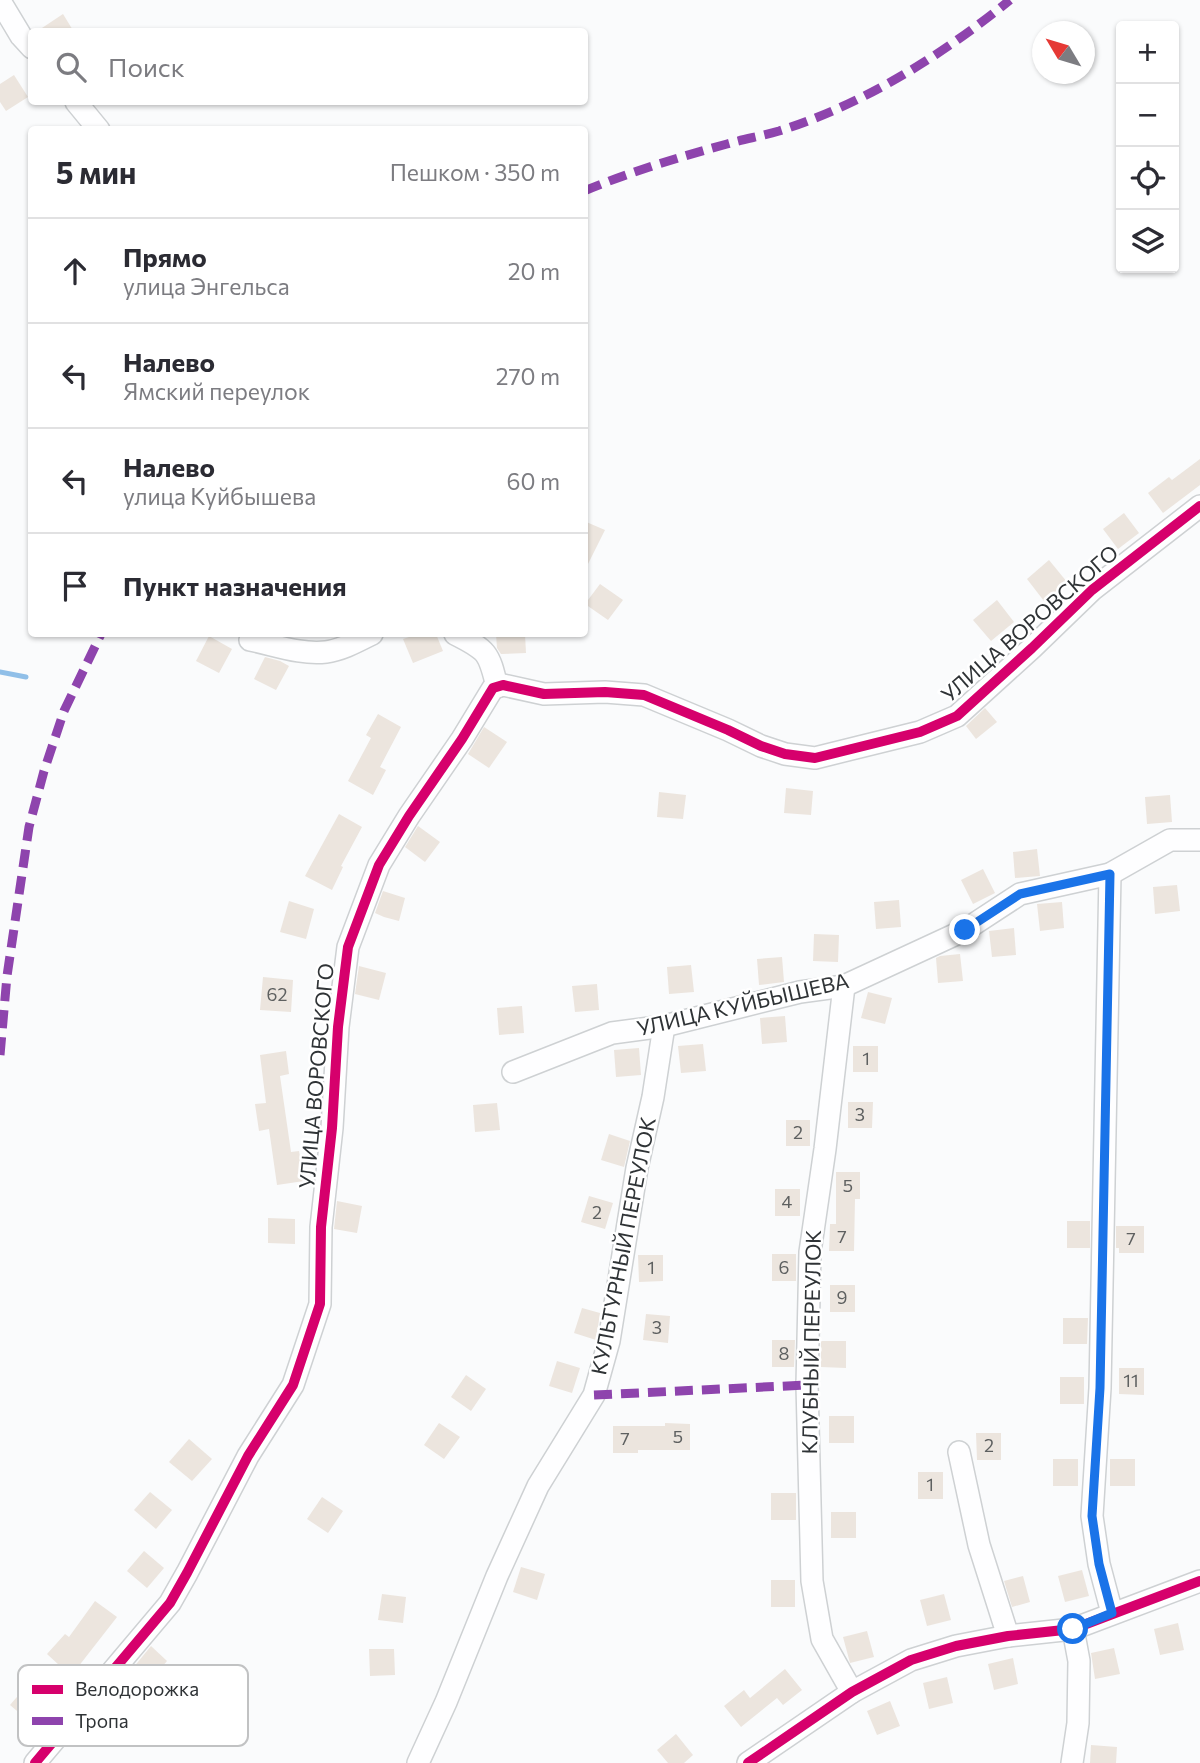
<!DOCTYPE html>
<html lang="ru">
<meta charset="utf-8">
<style>
:root{--surface:#fff;--page:#f7f7f7;--text:#2b2b33;--muted:#7c7c81;--line:#e1e1e2}
body{margin:0;font-family:Commissioner,sans-serif;background:var(--page);color:var(--text)}
.controls{position:absolute;right:21px;top:21px;display:grid;overflow:hidden;border-radius:7px;box-shadow:0 2px 5px #0004}
.controls button{width:63px;height:63px;display:grid;place-items:center;padding:0;border:0;border-bottom:2px solid var(--line);background:var(--surface);color:var(--text);font:35px sans-serif}
.compass{position:absolute;left:1032px;top:21px;width:63px;height:63px;border-radius:50%;background:var(--surface);box-shadow:0 2px 5px #0004;rotate:308deg}
.stop{position:absolute;width:21px;height:21px;margin:-16px;border:5px solid #1a73e8;border-radius:50%;background:#fff}
.stop.end{background:#1a73e8;border-color:#fff;box-shadow:0 2px 7px #0008}
.list{margin:0;padding:0;list-style:none}
h2{display:flex;justify-content:space-between;align-items:center;height:91px;margin:0;padding:0 28px;font-size:30px}
h2 small{font-size:23px;font-weight:400;color:var(--muted)}
.list li{display:grid;grid-template-columns:46px 1fr auto;gap:21px;align-items:center;box-sizing:border-box;height:105px;padding:0 28px;border-top:2px solid var(--line)}
.list b{display:block;font-size:26px;white-space:nowrap}
.list p{margin:0;font-size:23px;white-space:nowrap;color:var(--muted)}
.list em{font-size:23px;font-style:normal;color:var(--muted)}
.icon{flex:none;width:38px;height:38px;fill:none;stroke:currentColor;stroke-width:2;stroke-linecap:round;stroke-linejoin:round}
.map{position:relative;flex:none;width:1200px;height:1763px;overflow:hidden}
.search{position:absolute;background:var(--surface);box-shadow:0 2px 5px #0004;left:28px;top:28px;width:560px;height:77px;display:flex;align-items:center;gap:18px;box-sizing:border-box;padding:0 24px;border-radius:7px;color:var(--muted);font-size:26px}
.panel{position:absolute;background:var(--surface);box-shadow:0 2px 5px #0004;left:28px;top:126px;width:560px;height:511px;border-radius:7px}
.map>svg:first-child{display:block}
.lines{fill:none;stroke-linecap:round;stroke-linejoin:round}
.stream{stroke:#90bfe8;stroke-width:5}
.building{fill:#ece5de}
.minor-casing{stroke:#ced1d3;stroke-width:24}
.minor{stroke:#fefeff;stroke-width:21}
.quiet{stroke:#8e44ad;stroke-width:9;stroke-dasharray:18 9;stroke-linecap:butt}
.cycleway-casing{stroke:#fff;stroke-width:15}
.cycleway{stroke:#d6006c;stroke-width:10}
.route{stroke:#1a73e8;stroke-width:9}
.labels{text-anchor:middle;stroke-width:5;stroke-linejoin:round;paint-order:stroke}
.number-label{font-size:18px;fill:#5e6060}
.street-label{font-size:21px;fill:#2f3336;stroke:#fff}
.key{fill:#fff;stroke:#c1c2c3;stroke-width:2}
.key-label{font-size:19px;fill:#2f3336}
</style>
<div class="map">
<svg width="1200" height="1763" viewBox="0 0 1200 1763">
<rect width="100%" height="100%" fill="#fafbfc"/>
<g class="lines">
<!-- stream -->
<path class="stream" d="M0,672L26,677"/>
</g>
<!-- building -->
<g class="building">
<path d="M63,14L74,32H36Z"/>
<path d="M14,75L28,97L6,111L0,102V84Z"/>
<path d="M1200,459V485L1163,513L1148,493L1169,477L1172,480Z"/>
<path d="M1124,513L1139,533L1118,549L1103,529Z"/>
<path d="M584,521L605,530L584,572Z"/>
<path d="M1049,560L1067,582L1044,601L1027,579Z"/>
<path d="M600,584L623,600L608,620L585,604Z"/>
<path d="M997,600L1014,622L991,641L973,620Z"/>
<path d="M418,634H436L443,651L413,663L403,639Z"/>
<path d="M496,634H525L526,653L501,654L497,648Z"/>
<path d="M209,636L232,649L219,673L196,661Z"/>
<path d="M265,657L280,661L289,666L276,690L254,679Z"/>
<path d="M985,708L997,722L976,739L966,726Z"/>
<path d="M378,714L401,727L380,767L386,770L373,795L348,781L371,738L366,735Z"/>
<path d="M484,727L507,742L489,768L468,754Z"/>
<path d="M786,788L813,791L811,815L784,813Z"/>
<path d="M659,792L686,795L683,819L657,817Z"/>
<path d="M1170,795L1172,822L1147,824L1145,797Z"/>
<path d="M339,814L362,827L341,866L343,867L332,890L305,876Z"/>
<path d="M418,826L440,842L425,862L405,847Z"/>
<path d="M1037,849L1040,876L1015,878L1013,852Z"/>
<path d="M983,869L995,893L973,904L961,880Z"/>
<path d="M1177,885L1180,911L1155,914L1153,887Z"/>
<path d="M383,891L405,898L399,921L384,917L375,913Z"/>
<path d="M899,900L901,927L876,929L874,902Z"/>
<path d="M289,901L314,909L306,939L280,932Z"/>
<path d="M1062,902L1064,928L1040,931L1037,904Z"/>
<path d="M1014,928L1016,955L992,957L989,931Z"/>
<path d="M814,934L839,935L838,962L813,961Z"/>
<path d="M960,954L963,981L938,983L936,958L940,956Z"/>
<path d="M782,957L784,982L759,985L757,959Z"/>
<path d="M691,965L694,992L669,994L667,967Z"/>
<path d="M359,966L386,973L379,1000L355,994Z"/>
<path d="M263,977L293,980L291,1012L260,1010Z"/>
<path d="M597,984L599,1010L575,1012L572,986Z"/>
<path d="M868,992L892,998L885,1024L861,1018Z"/>
<path d="M522,1006L524,1033L499,1035L497,1008Z"/>
<path d="M785,1016L787,1042L762,1044L760,1018Z"/>
<path d="M703,1044L706,1071L681,1073L678,1046Z"/>
<rect x="853" y="1046" width="25" height="26"/>
<path d="M639,1048L641,1075L616,1077L614,1050Z"/>
<path d="M286,1051L289,1074L280,1076L291,1152L299,1151L304,1181L277,1185L269,1129L259,1131L255,1104L266,1103L260,1055Z"/>
<path d="M848,1102H873L872,1128H848Z"/>
<path d="M497,1103L500,1130L475,1132L473,1105Z"/>
<rect x="786" y="1120" width="24" height="26"/>
<path d="M609,1134L630,1141L624,1167L601,1160Z"/>
<path d="M836,1172H860V1199H855L854,1251H829L830,1224H836Z"/>
<rect x="775" y="1189" width="25" height="27"/>
<path d="M589,1196L613,1203L605,1229L581,1222Z"/>
<path d="M337,1201L362,1206L357,1233L334,1229Z"/>
<path d="M268,1218L295,1219V1244L268,1243Z"/>
<rect x="1067" y="1221" width="23" height="27"/>
<path d="M1116,1226H1144V1253H1119V1248H1116Z"/>
<rect x="772" y="1254" width="24" height="27"/>
<path d="M638,1255H663V1281L639,1282Z"/>
<rect x="830" y="1285" width="25" height="27"/>
<path d="M582,1308L600,1313L596,1340L574,1333Z"/>
<path d="M646,1314L670,1316L668,1343L643,1340Z"/>
<path d="M1063,1318H1088L1087,1344H1063Z"/>
<path d="M772,1340H795L794,1367H772Z"/>
<path d="M821,1341H846V1368L821,1367Z"/>
<path d="M557,1361L580,1368L572,1393L549,1386Z"/>
<path d="M1119,1368H1144V1395L1119,1394Z"/>
<path d="M466,1375L486,1389L471,1411L451,1397Z"/>
<rect x="1060" y="1377" width="24" height="27"/>
<rect x="829" y="1416" width="25" height="27"/>
<path d="M439,1423L460,1437L444,1459L424,1445Z"/>
<path d="M665,1423L690,1424V1450H638V1453H613V1426H665Z"/>
<path d="M976,1433H1001V1460H977Z"/>
<path d="M189,1439L212,1459L192,1481L169,1462Z"/>
<rect x="1053" y="1459" width="25" height="27"/>
<rect x="1110" y="1459" width="25" height="27"/>
<rect x="918" y="1472" width="25" height="27"/>
<path d="M150,1492L172,1510L156,1529L134,1510Z"/>
<rect x="771" y="1493" width="25" height="27"/>
<path d="M322,1497L343,1511L328,1533L307,1519Z"/>
<rect x="831" y="1512" width="25" height="26"/>
<path d="M144,1551L164,1568L147,1588L127,1571Z"/>
<path d="M521,1567L545,1574L537,1600L513,1592Z"/>
<path d="M1082,1570L1089,1596L1065,1602L1058,1576Z"/>
<path d="M1023,1576L1030,1602L1012,1607L1004,1581Z"/>
<rect x="771" y="1580" width="24" height="27"/>
<path d="M382,1594L406,1597L403,1623L378,1620Z"/>
<path d="M944,1594L951,1620L927,1626L920,1600Z"/>
<path d="M95,1601L117,1617L71,1676L47,1654L65,1634L69,1637Z"/>
<path d="M1178,1623L1184,1650L1160,1655L1154,1629Z"/>
<path d="M867,1631L874,1657L850,1663L843,1637Z"/>
<path d="M151,1646L167,1661L149,1682L133,1668Z"/>
<path d="M1114,1648L1120,1674L1095,1679L1091,1653Z"/>
<path d="M369,1649H394L395,1675L370,1676Z"/>
<path d="M1013,1658L1018,1684L994,1690L988,1664Z"/>
<path d="M785,1669L802,1690L783,1705L777,1698L741,1727L724,1706L744,1690L750,1698Z"/>
<path d="M947,1677L953,1703L929,1709L923,1683Z"/>
<path d="M29,1683L47,1700L29,1721L10,1705Z"/>
<path d="M890,1701L900,1726L877,1735L867,1711Z"/>
<path d="M676,1734L693,1755L684,1763H668L657,1750Z"/>
<path d="M1091,1745L1117,1747L1116,1763H1090Z"/>
</g>
<g class="lines">
<defs>
<g id="minor">
<path d="M0,1L21,36L32,48"/>
<path d="M76,102L99,130"/>
<path d="M455,634C487,650 489,652 497,687"/>
<path d="M250,640C275,645 301,655 326,652C342,650 358,641 372,634"/>
<path d="M1110,874L1100,1388L1092,1516L1099,1564L1112,1613"/>
<path d="M844,986L825,1149L810,1252L807,1385L812,1581L822,1639L852,1692"/>
<path d="M513,1072L612,1033L664,1026L800,992L844,986L965,930L1020,894L1110,874L1170,840H1200"/>
<path d="M959,1452L979,1545L1008,1636"/>
<path d="M35,1763L170,1603L187,1573L248,1456L293,1385L320,1304L321,1227L332,1128L338,1027L348,947L379,865L409,816L462,739L493,688L503,685L544,694L605,692L644,695L728,730L761,746L785,754L815,758L920,732L957,716L1032,648L1092,590L1200,506"/>
<path d="M418,1763L446,1702L497,1576L538,1486L594,1395L609,1341L637,1168L653,1097L664,1026"/>
<path d="M748,1763L852,1692L911,1660L956,1646L1008,1636L1073,1629L1200,1581"/>
<path d="M1072,1763L1078,1723L1079,1661L1073,1629"/>
</g>
</defs>
<!-- minor casing -->
<use href="#minor" class="minor-casing"/>
<!-- minor -->
<use href="#minor" class="minor"/>
<!-- quiet -->
<g class="quiet">
<path d="M584,191C630,172 679,157 727,144C744,139 762,136 779,131C864,104 941,56 1010,0"/>
<path d="M0,1055L7,976L29,827L44,771L64,711L101,634"/>
<path d="M594,1395L807,1385"/>
</g>
<defs>
<g id="cycleway">
<path d="M35,1763L170,1603L187,1573L248,1456L293,1385L320,1304L321,1227L332,1128L338,1027L348,947L379,865L409,816L462,739L493,688L503,685L544,694L605,692L644,695L728,730L761,746L785,754L815,758L920,732L957,716L1032,648L1092,590L1200,506"/>
<path d="M748,1763L852,1692L911,1660L956,1646L1008,1636L1073,1629L1200,1581"/>
</g>
</defs>
<!-- cycleway casing -->
<use href="#cycleway" class="cycleway-casing"/>
<!-- cycleway -->
<use href="#cycleway" class="cycleway"/>
</g>
<g class="lines">
<!-- route -->
<path class="route" d="M965,930L1020,894L1110,874L1100,1388L1092,1516L1099,1564L1112,1613L1073,1629"/>
</g>
<g class="labels">
<!-- number labels -->
<g class="number-label">
<text x="277" y="1001">62</text>
<text x="866" y="1065">1</text>
<text x="860" y="1121">3</text>
<text x="798" y="1139">2</text>
<text x="848" y="1192">5</text>
<text x="787" y="1208">4</text>
<text x="597" y="1219">2</text>
<text x="842" y="1243">7</text>
<text x="1131" y="1245">7</text>
<text x="651" y="1274">1</text>
<text x="784" y="1274">6</text>
<text x="842" y="1304">9</text>
<text x="657" y="1334">3</text>
<text x="784" y="1360">8</text>
<text x="1131" y="1387">11</text>
<text x="678" y="1443">5</text>
<text x="625" y="1445">7</text>
<text x="989" y="1452">2</text>
<text x="930" y="1491">1</text>
</g>
<!-- street labels -->
<g class="street-label">
<text transform="translate(1030 624) rotate(-41)" y="7">УЛИЦА ВОРОВСКОГО</text>
<text transform="translate(743 1005) rotate(-13)" y="7">УЛИЦА КУЙБЫШЕВА</text>
<text transform="translate(317 1076) rotate(-85)" y="7">УЛИЦА ВОРОВСКОГО</text>
<text transform="translate(624 1246) rotate(-79)" y="7">КУЛЬТУРНЫЙ ПЕРЕУЛОК</text>
<text transform="translate(812 1342) rotate(-89)" y="7">КЛУБНЫЙ ПЕРЕУЛОК</text>
</g>
</g>
<!-- legend -->
<rect x="18" y="1665" width="230" height="81" rx="10" class="key"/>
<rect x="32" y="1685" width="31" height="9" fill="#d6006c"/>
<rect x="32" y="1717" width="31" height="8" fill="#8e44ad"/>
<g class="key-label">
<text x="75" y="1696">Велодорожка</text>
<text x="75" y="1728">Тропа</text>
</g>
</svg>
<div class="controls">
<button>+</button>
<button>−</button>
<button><svg class="icon" aria-label="locate" viewBox="0 0 24 24"><circle cx="12" cy="12" r="6"/><path d="M12 2v4M12 18v4M2 12h4M18 12h4"/></svg></button>
<button><svg class="icon" aria-label="layers" viewBox="0 0 24 24"><path d="M12 4l9 5-9 5-9-5zM3 14l9 5 9-5"/></svg></button>
</div>
<svg class="compass" viewBox="-18 -18 36 36"><path d="M0-13l5 13h-10z" fill="#e53935"/><path d="M0 13l5-13h-10z" fill="#7c7c81"/></svg>
<div class="stop" style="left:1073px;top:1629px"></div>
<div class="stop end" style="left:965px;top:930px"></div>
<div class="search"><svg class="icon" aria-label="search" viewBox="0 0 24 24"><circle cx="10" cy="10" r="6"/><path d="M15 15l6 6"/></svg>Поиск</div>
<section class="panel">
<h2>5 мин<small>Пешком · 350 m</small></h2>
<ul class="list">
<li><svg class="icon" aria-label="ahead" viewBox="0 0 24 24"><path d="M12 20V5M6 11l6-6 6 6"/></svg><div><b>Прямо</b><p>улица Энгельса</p></div><em>20 m</em></li>
<li><svg class="icon" aria-label="left" viewBox="0 0 24 24"><path d="M17 20v-9H6M10 6l-5 5 5 5"/></svg><div><b>Налево</b><p>Ямский переулок</p></div><em>270 m</em></li>
<li><svg class="icon" aria-label="left" viewBox="0 0 24 24"><path d="M17 20v-9H6M10 6l-5 5 5 5"/></svg><div><b>Налево</b><p>улица Куйбышева</p></div><em>60 m</em></li>
<li><svg class="icon" aria-label="arrive" viewBox="0 0 24 24"><path d="M6 21V4h12l-3 4 3 4H6"/></svg><div><b>Пункт назначения</b></div></li>
</ul>
</section>
</div>
